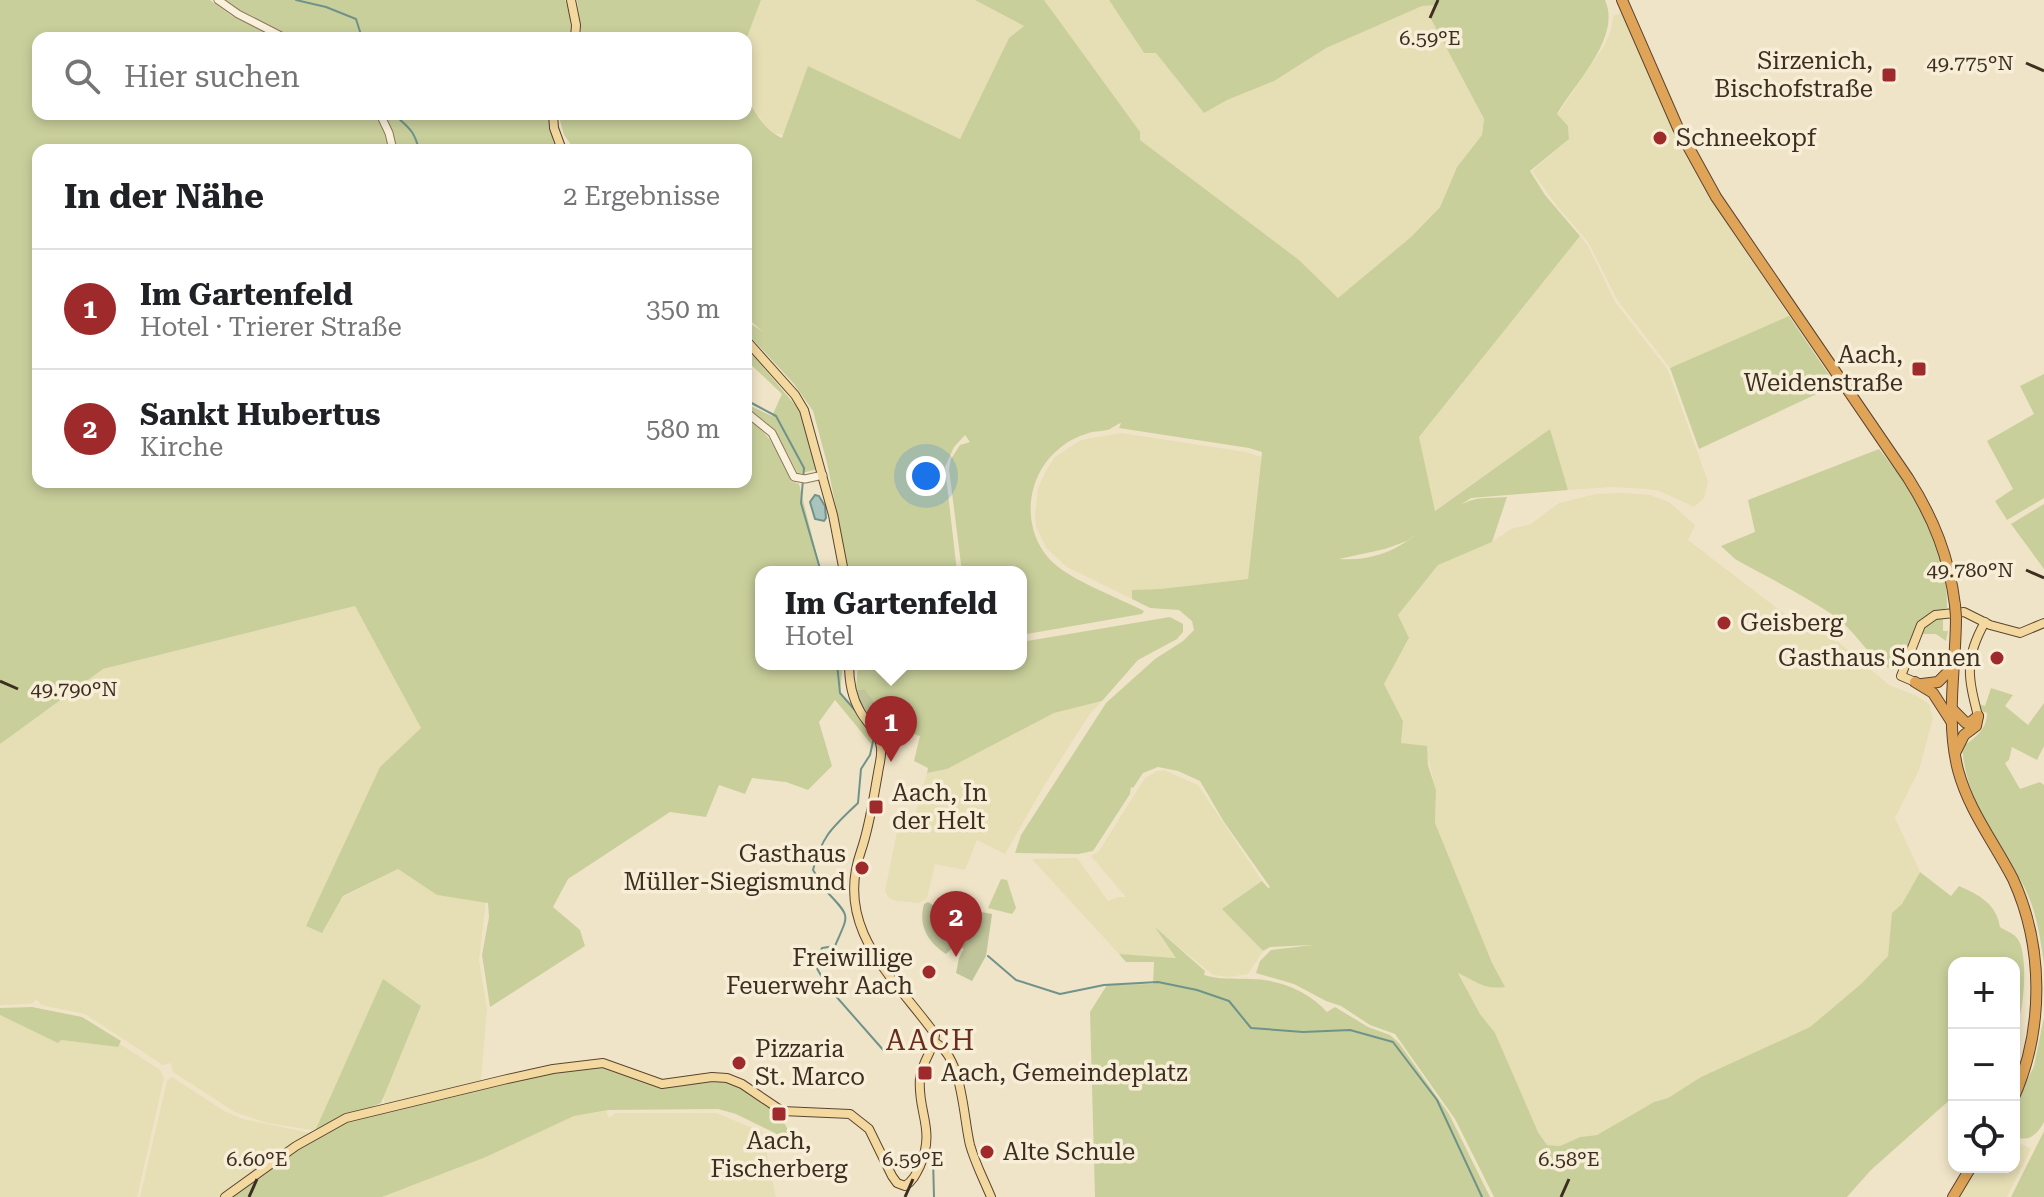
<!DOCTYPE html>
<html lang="de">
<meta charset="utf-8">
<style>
:root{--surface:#fff;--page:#f2f2f2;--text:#202124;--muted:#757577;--line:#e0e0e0;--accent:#9e2a2b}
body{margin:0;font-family:"Roboto Serif",serif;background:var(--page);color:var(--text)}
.controls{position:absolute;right:24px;bottom:24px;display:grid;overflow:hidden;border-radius:16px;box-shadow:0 4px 12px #0003}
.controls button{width:72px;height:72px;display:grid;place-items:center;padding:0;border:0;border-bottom:2px solid var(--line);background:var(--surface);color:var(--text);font:40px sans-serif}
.you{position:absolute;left:926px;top:476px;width:28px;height:28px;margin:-20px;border:6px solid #fff;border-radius:50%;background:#1a73e8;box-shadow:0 0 0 12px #1a73e833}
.badge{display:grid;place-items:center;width:52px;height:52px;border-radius:50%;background:var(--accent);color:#fff;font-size:26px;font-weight:700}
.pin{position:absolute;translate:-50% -66px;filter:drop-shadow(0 2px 4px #0008)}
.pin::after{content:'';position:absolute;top:42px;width:28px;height:24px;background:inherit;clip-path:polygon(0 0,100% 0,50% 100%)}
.popup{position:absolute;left:755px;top:566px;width:272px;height:104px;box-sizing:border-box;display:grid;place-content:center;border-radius:16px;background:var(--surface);filter:drop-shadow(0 2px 6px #0005);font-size:26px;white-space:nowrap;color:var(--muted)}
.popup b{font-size:30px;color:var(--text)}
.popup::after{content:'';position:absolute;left:50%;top:100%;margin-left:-16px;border:16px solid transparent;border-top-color:var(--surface)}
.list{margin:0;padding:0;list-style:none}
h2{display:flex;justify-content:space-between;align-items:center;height:104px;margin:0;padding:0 32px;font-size:34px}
h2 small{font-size:26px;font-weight:400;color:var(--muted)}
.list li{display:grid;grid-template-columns:52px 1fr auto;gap:24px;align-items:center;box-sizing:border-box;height:120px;padding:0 32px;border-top:2px solid var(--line)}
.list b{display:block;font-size:30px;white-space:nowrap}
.list p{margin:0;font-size:26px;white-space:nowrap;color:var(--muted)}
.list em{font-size:26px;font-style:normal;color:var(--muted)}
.icon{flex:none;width:44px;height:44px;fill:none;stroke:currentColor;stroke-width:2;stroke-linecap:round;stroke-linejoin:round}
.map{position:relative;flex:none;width:2044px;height:1197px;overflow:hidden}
.search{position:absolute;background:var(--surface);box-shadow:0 4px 12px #0003;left:32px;top:32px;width:720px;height:88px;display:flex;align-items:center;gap:20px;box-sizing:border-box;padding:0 28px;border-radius:16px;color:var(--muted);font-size:30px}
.panel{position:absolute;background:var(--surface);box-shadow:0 4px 12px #0003;left:32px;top:144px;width:720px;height:344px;border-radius:16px}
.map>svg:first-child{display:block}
.farmland{fill:#e6deb5}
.green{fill:#c9cf9b}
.cemetery{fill:#bfc49a}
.water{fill:#a9c4bc;stroke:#6f938a;stroke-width:2}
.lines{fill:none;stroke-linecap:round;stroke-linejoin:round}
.stream{stroke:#6f938a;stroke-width:2}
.minor-casing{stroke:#8d765c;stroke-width:9}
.major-casing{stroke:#5b4430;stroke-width:10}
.highway-casing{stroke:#5b4430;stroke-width:12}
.minor{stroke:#faf1dc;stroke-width:7}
.major{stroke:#f3d9a0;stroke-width:8}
.highway{stroke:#e0a458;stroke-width:10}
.highway-bridge-casing{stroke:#5b4430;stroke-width:12;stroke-linecap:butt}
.highway-bridge{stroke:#e0a458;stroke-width:10}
.ticks{fill:none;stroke:#3d2e20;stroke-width:3}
.poi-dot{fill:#9e2a2b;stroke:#f7eed8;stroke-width:3}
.labels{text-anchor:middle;stroke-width:7;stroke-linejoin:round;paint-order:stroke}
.poi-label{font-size:24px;fill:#3d2e20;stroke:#f7eed8;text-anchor:start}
.quarter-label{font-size:28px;letter-spacing:2px;fill:#6b2e1e;stroke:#f7eed8}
.ticks-label{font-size:20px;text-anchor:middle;fill:#3d2e20;stroke:#f7eed8;stroke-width:7;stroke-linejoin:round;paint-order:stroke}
</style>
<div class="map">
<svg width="2044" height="1197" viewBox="0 0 2044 1197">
<rect width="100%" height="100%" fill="#f0e4c8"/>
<!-- farmland -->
<g class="farmland">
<path d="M761,0H975L1024,26L1009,38L960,139L809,67L784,135L771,133L753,109L746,95V40Z"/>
<path d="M1044,0H1109L1144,53L1408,0H1440L1431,19L1484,120L1482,135L1457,167L1440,206L1411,237L1338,298L1299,260L1140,140Z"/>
<path d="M1621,13L1693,167L1733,233L1789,316L1728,346L1670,368L1618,301L1588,242L1556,205L1532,171L1569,139L1568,126L1557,115L1604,46L1611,30L1613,16Z"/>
<path d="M1580,236L1588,246L1615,302L1668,370L1708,482L1704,498L1694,507L1660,491L1647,489L1613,487L1568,490L1550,429L1434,511L1419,437Z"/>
<path d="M1121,433L1246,452L1261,457L1248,579L1160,589L1132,590V599L1067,567L1046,548L1036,526L1035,514L1038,488L1047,469L1055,457L1081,440Z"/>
<path d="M1624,493L1650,495L1669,502L1695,525L1688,540L1786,615L1836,640L1889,685L1917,696L1929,704L1933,718L1919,770L1895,818L1920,872L1902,904L1892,914L1888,956L1861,984L1810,1027L1701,1077L1668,1098L1654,1102L1597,1135L1580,1137L1560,1146L1547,1145L1538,1132L1495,1034L1480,1014L1457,970L1452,871L1435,822L1436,790L1426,751L1401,743L1403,720L1384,684L1409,639L1398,615L1438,564L1492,542L1511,529L1531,524L1559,503L1596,494Z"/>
<path d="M355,606L421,728L380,767L322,933L343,897L398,869L437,895L486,902L479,960L487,1009L481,1081L385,1103L383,1097L421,1007L316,1129L312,1130L267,1123L235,1112L173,1072L171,1063L163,1065L85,1014L41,1005L37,999L31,1004L0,1005V744L3,740L103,669Z"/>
<path d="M1102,701L1089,715L1045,784L1005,854L977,840L965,870L935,864L927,898L919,903L896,901L889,898L885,891L899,822L912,825L927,773L947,769L1054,713Z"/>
<path d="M1164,770L1198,785L1262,881L1223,909L1263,951L1248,974L1229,977L1213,975L1158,930L1177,958L1119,954L1032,859L1077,858L1108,901L1118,897H1126L1091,856L1099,851L1145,778L1157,771Z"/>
<path d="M0,1015L57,1042L61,1040L117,1047L120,1044L160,1070L164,1078L137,1197H0Z"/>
<path d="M172,1077L224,1111L243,1119L310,1133L222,1197H140L167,1081Z"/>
<path d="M606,1111L609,1118L616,1113H716L762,1132L776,1197H382L486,1157L574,1116Z"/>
<path d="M2014,1140L2031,1149L2007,1197H1958L1977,1167H2014Z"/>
</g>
<!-- green -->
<g class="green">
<path d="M0,0H210L232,16L279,38H38V114H374L386,132L390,150H38V482H746V417C772,435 778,453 791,481L799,484L821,572H761V664H843L840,693L866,723L878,741L872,745L835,700L819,722L832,766L808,790L786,782L752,778L745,794L719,785L706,817L670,812L568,879L553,907L580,930L585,946L490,1007L482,955L489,917L488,903L437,895L398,869L343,896L322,933L306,926L380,767L421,728L355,606L103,669L0,744Z"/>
<path d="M221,0H565L570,10L571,36L570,38H292Z"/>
<path d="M577,0H761L746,40L582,38Z"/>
<path d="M975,0H1044L1140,132V140L1299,260L1338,298L1411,237L1440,207L1457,167L1482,135L1484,119L1431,19L1437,5L1422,6L1326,48L1274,81L1227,100L1204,113L1156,53H1144L1109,0H1605C1622,37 1575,83 1557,114L1568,126L1569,139L1530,171L1545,195L1580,236L1419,437L1435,511L1550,429L1568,490L1471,498L1407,541L1385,549L1339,559C1402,563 1420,523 1469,501C1480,497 1495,498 1507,497L1492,542L1438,565L1398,615L1409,638L1384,684L1403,721L1401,743L1427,746L1428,765L1436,790L1435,823L1492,963L1505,987C1483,990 1474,980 1458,973L1480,1014L1495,1033L1538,1132L1547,1145L1560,1146L1580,1137L1597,1135L1654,1102L1668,1098L1701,1077L1810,1027L1861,984L1888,956L1892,913L1902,904L1920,872L1951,896L1959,886C1979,895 1996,903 2000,927C2004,930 2013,933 2016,937C2030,950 2024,1018 2014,1031V963H1954L1953,1097L1871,1170L1847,1197H1494L1455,1119L1395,1034L1370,1025L1341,1006L1326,1001L1294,984L1256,973L1260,961L1271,950L1313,945L1270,947L1263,951L1222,909L1262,881L1268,888L1270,887L1224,822L1200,781L1178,771L1158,767L1143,773L1133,788L1131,787L1130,794L1093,851L1078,854L1015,853L1021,835L1106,703L1155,659L1183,641L1194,630L1192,621L1179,610L1150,608L1132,599V590L1160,589L1248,579L1262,452L1249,448L1119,428L1121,423C1117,424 1114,427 1110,429C1106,431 1098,431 1092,432C1081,435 1069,440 1060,448C1023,477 1020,536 1057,566C1078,583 1119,598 1144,611L1142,614L1021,635V572H962L949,469L951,459L960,445L970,442L965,435L954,447L945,467L957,572H849L827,463L813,411L794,384L746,332V321L762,331L746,317V150H575L564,135L559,117L560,114H746V95C754,112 765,131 782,138L808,66L960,139L1009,38L1024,26Z"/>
<path d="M383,114H550L553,141L558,150H396L389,123Z"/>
<path d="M1789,316L1836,385L1699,449L1670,368Z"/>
<path d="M746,347L801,412L818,469L798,474C784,446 773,424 746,408V404L772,416L782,394L746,360Z"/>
<path d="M2044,374V498L2007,520L1995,501L2013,489L1987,441L2034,414L2020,386Z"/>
<path d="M1879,449C1916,495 1948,546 1947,608C1899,622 1916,659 1893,670C1868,659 1856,630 1833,615C1802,594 1767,577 1735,559L1721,546L1755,532L1748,500Z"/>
<path d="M2044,504V569L2011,524Z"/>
<path d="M1170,617L1183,624V632L1177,639L1138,660L1102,701L1054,713L947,769L927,773L928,768L914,761L920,736L901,730L882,739L873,724L885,717L865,689L856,690L858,664H1021V640L1027,641Z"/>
<path d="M1943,617V631H1948L1946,641L1936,634H1921C1925,624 1933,619 1943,617Z"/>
<path d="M1991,688L2013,695L2005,706L2028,725L2044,703V746L2037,760L2012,747L2009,760L2005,763L2020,789L2040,782L2044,785V964C2040,936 2036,907 2021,881C1996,837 1966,800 1962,747C1975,738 1987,729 1987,713L1981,711L1979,704L1985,706Z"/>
<path d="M1001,879L1007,880L1016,908L1012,914L988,908Z"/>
<path d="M1155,927L1205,971L1204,975C1220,980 1233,978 1249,979C1279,979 1308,991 1327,1012L1335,1007L1368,1027L1390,1035L1399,1043L1449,1114L1490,1197H1095L1090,1012L1107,985L1153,984L1154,962H1126L1119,954L1176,958Z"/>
<path d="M383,979L421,1006L381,1103L316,1129Z"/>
<path d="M32,1007L82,1017L121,1041L118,1047L61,1040L58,1043L0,1015V1008Z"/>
<path d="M2044,1017V1122C2037,1135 2028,1143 2014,1136V1108L2034,1066Z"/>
<path d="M597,1067C621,1069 639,1084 663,1087C685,1089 709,1076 731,1082C744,1085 756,1098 767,1106C780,1117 788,1124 791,1141L736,1114L718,1109L609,1110L574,1116L486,1157L382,1197H231L317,1137L342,1123L552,1072Z"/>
<path d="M2044,1131V1197H2011Z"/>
</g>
<!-- cemetery -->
<g class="cemetery">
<path d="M865,689L885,717L873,724L861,706L856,690Z"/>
<path d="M928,902C944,914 972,909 992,914L986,956L972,981L956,973L959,958L964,949L955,945L946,954C928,942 918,926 924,904Z"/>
</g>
<!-- water -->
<path class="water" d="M815,495L819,496L825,506L826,518L824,521L815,519L810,502Z"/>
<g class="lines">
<!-- stream -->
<g class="stream">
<path d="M296,0L326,7L356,19L362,38"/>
<path d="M394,114C408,128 414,129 419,150"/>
<path d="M746,400L776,416L804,468L801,503L821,572"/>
<path d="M837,664L840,693L854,709"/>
<path d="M874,737L870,755L861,769L858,803C833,827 822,835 813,870C818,877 821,886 828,893C852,918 848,915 835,946L822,948L815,965L827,986L885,1052"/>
<path d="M988,956L1016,980L1060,994L1104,985L1158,982L1197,990L1229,1001L1251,1028L1303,1032L1350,1030L1393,1042L1437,1100L1482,1197"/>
<path d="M933,1158L934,1197"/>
</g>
<defs>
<g id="minor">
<path d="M218,0L238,14L285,38"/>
<path d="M380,114L389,133L393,150"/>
<path d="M746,412L772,433L794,477L805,479L823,475"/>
</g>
<g id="major">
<path d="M571,0L576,25L575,38"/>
<path d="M553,114L554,128L562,150"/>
<path d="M746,340L795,395L804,410L833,515L844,572"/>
<path d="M849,664C849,681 851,696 860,711C867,724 880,733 881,748C882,757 879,765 878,773C873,800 870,825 861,851C834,927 891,975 932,1030L935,1035L934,1042"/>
<path d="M1915,682L1901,676L1921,625L1935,615L1964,612L1990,625L2020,633L2044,623"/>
<path d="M1978,716C1968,677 1964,659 1985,622"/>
<path d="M934,1042C963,1056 963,1117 970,1145C975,1163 984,1180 991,1197"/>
<path d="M225,1197L296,1146L346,1118L503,1080L553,1069L603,1063L662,1084L712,1077L727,1078L742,1084L782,1111L850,1114L869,1129L892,1176L897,1183L905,1186C913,1181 916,1174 920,1166C936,1129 917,1112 920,1078C922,1064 929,1055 934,1042"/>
</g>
<g id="highway">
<path d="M1622,0L1678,128L1716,197L1908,478C1934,519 1949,557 1955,605"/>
<path d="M1956,617C1956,668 1945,719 1958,770C1969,811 1994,842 2013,879C2044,947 2044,1029 2014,1097"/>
<path d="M1915,682L1933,693L1951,721"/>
<path d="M1922,684L1938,682L1953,667"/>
<path d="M1951,708L1966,723L1971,722L1978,716"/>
<path d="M1955,753L1964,735L1976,726L1978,716"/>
<path d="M1953,1197L1971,1167"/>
</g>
</defs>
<!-- minor casing -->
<use href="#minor" class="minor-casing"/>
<!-- major casing -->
<use href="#major" class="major-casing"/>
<!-- highway casing -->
<use href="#highway" class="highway-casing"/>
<!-- minor -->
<use href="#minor" class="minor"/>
<!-- major -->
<use href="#major" class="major"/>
<!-- highway -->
<use href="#highway" class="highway"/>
<defs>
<path id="highway-bridge" d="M1955,605L1956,617"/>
</defs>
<!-- highway-bridge casing -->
<use href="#highway-bridge" class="highway-bridge-casing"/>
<!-- highway-bridge -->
<use href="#highway-bridge" class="highway-bridge"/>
</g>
<!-- ticks -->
<path class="ticks" d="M1430,18L1438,0M2026,63L2044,71M2026,570L2044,578M0,681L18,689M249,1197L257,1179M905,1197L913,1179M1561,1197L1569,1179"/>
<!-- markers -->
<g class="poi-dot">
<rect x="1881" y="67" width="16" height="16" rx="4"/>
<circle cx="1660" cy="138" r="8"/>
<rect x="1911" y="361" width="16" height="16" rx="4"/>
<circle cx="1724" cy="623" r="8"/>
<circle cx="1997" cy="658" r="8"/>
<rect x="868" y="799" width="16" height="16" rx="4"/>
<circle cx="862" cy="868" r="8"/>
<circle cx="929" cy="972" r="8"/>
<circle cx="739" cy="1063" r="8"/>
<rect x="917" y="1065" width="16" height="16" rx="4"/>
<rect x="771" y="1106" width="16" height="16" rx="4"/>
<circle cx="987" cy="1152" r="8"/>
</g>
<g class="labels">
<!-- poi labels -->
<g class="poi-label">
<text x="1873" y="69" text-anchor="end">Sirzenich,<tspan x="1873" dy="28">Bischofstraße</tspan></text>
<text x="1676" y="146">Schneekopf</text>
<text x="1903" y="363" text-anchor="end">Aach,<tspan x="1903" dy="28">Weidenstraße</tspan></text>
<text x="1740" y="631">Geisberg</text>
<text x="1981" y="666" text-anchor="end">Gasthaus Sonnen</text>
<text x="892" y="801">Aach, In<tspan x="892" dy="28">der Helt</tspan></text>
<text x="846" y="862" text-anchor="end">Gasthaus<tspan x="846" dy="28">Müller-Siegismund</tspan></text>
<text x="913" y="966" text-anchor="end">Freiwillige<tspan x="913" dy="28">Feuerwehr Aach</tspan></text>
<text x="755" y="1057">Pizzaria<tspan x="755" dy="28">St. Marco</tspan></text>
<text x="941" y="1081">Aach, Gemeindeplatz</text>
<text x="779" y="1149" text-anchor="middle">Aach,<tspan x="779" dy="28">Fischerberg</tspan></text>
<text x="1003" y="1160">Alte Schule</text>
</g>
<!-- quarter labels -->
<g class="quarter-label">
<text x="931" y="1050">AACH</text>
</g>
</g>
<g class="ticks-label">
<text x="1430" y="45">6.59°E</text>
<text x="1970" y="70">49.775°N</text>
<text x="1970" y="577">49.780°N</text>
<text x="74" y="696">49.790°N</text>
<text x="257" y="1166">6.60°E</text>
<text x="913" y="1166">6.59°E</text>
<text x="1569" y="1166">6.58°E</text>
</g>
</svg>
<div class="controls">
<button>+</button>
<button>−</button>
<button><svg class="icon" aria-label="locate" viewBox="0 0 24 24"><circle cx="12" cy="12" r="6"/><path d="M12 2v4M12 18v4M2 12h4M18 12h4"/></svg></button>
</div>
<div class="you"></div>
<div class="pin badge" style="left:891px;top:762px">1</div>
<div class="popup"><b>Im Gartenfeld</b>Hotel</div>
<div class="pin badge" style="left:956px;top:957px">2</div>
<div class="search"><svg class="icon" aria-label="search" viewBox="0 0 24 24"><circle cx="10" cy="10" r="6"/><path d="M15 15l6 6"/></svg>Hier suchen</div>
<section class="panel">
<h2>In der Nähe<small>2 Ergebnisse</small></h2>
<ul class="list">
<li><span class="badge">1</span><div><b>Im Gartenfeld</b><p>Hotel · Trierer Straße</p></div><em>350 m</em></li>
<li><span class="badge">2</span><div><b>Sankt Hubertus</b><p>Kirche</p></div><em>580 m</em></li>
</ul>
</section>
</div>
